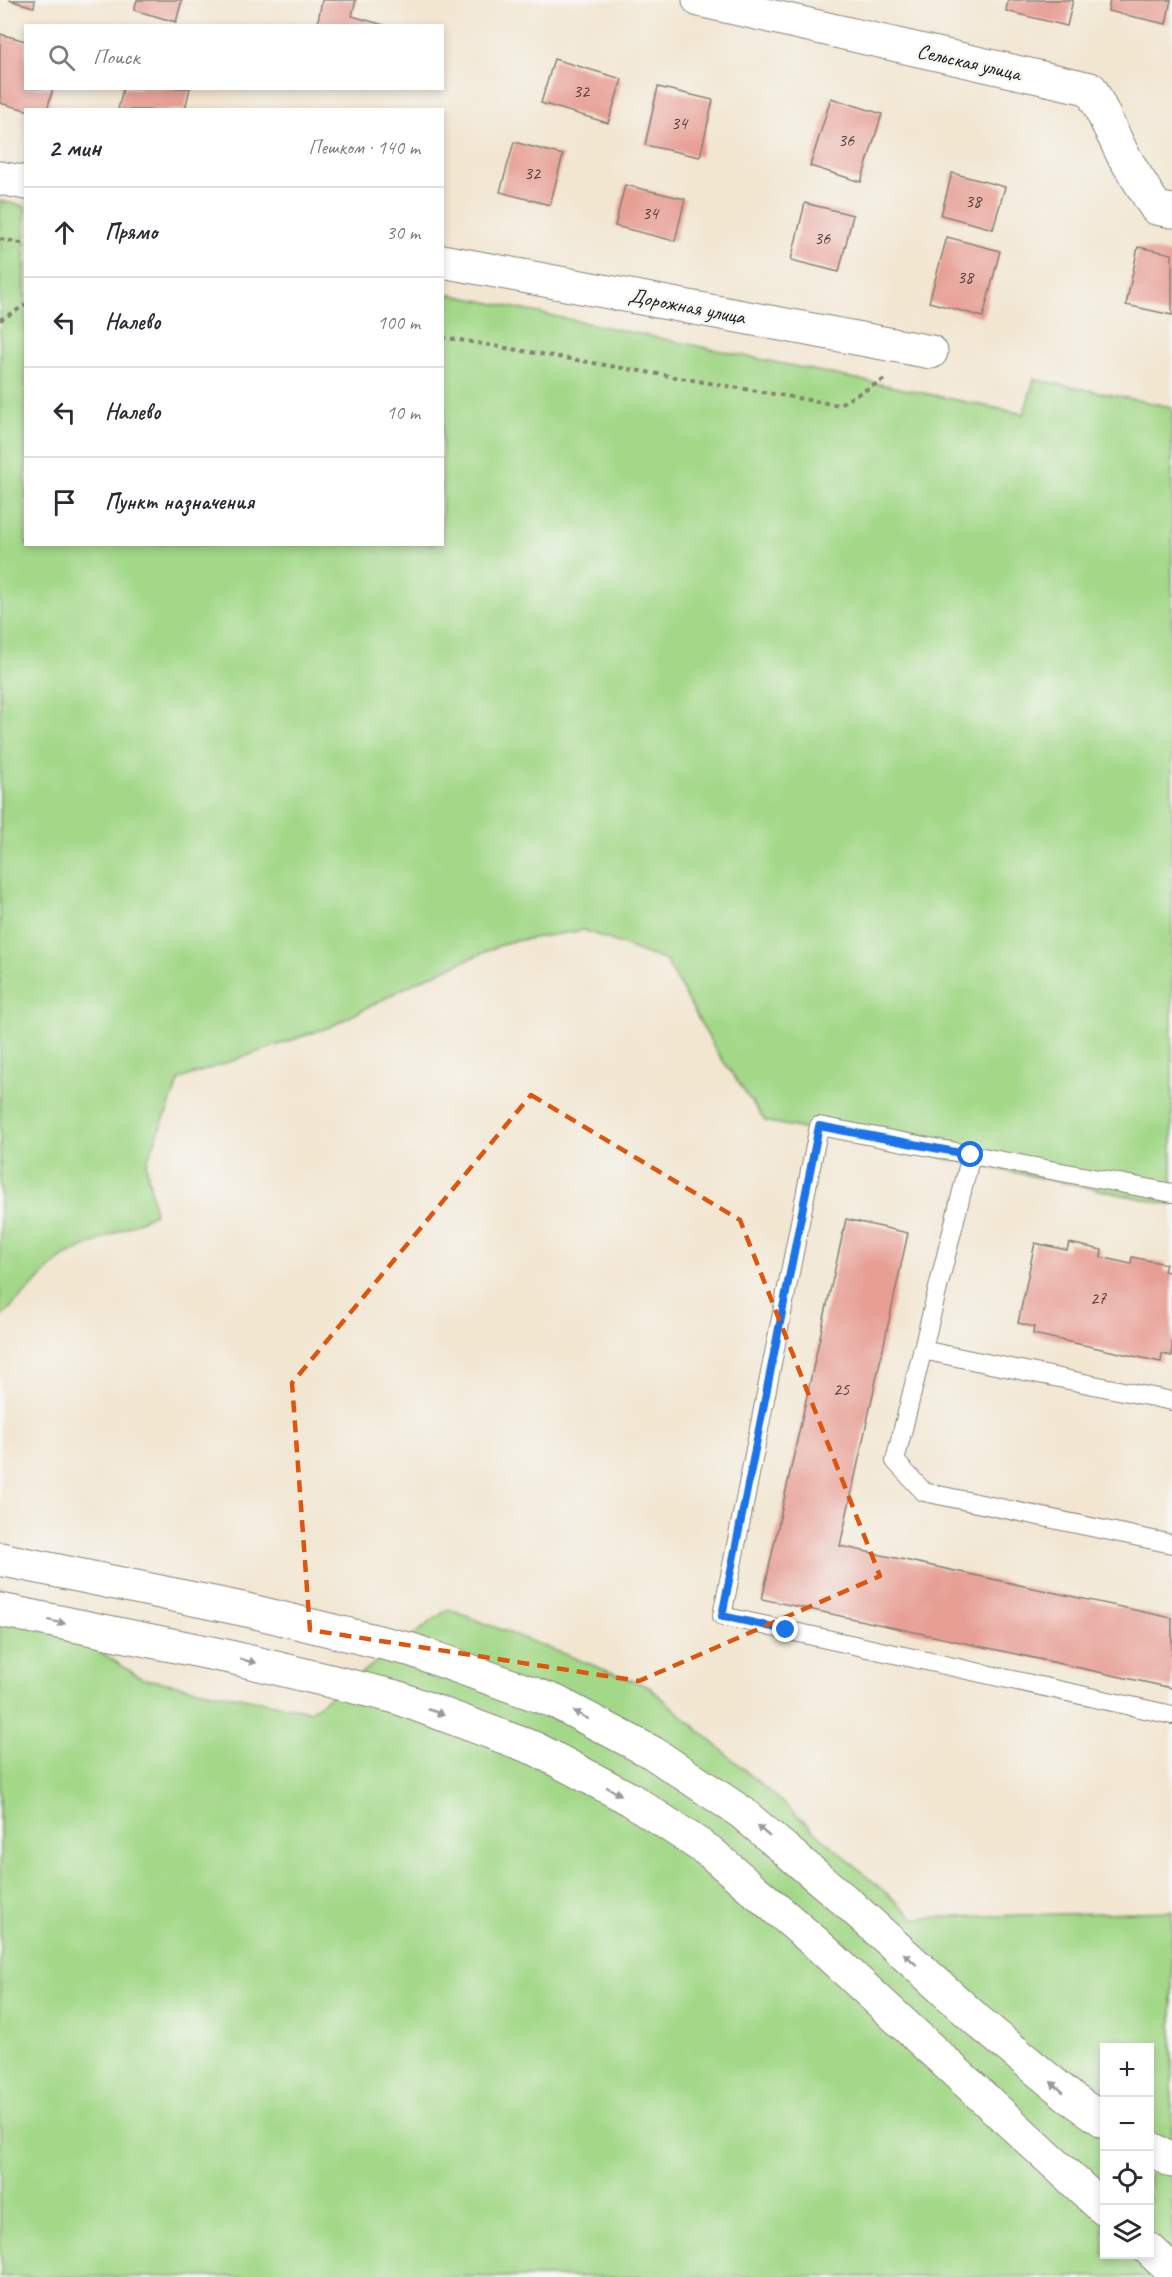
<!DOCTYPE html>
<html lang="ru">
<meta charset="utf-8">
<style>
:root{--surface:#fff;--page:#f2f2f3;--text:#2b2b33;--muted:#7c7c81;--line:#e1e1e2}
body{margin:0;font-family:Caveat,sans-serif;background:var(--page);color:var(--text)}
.controls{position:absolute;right:18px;bottom:18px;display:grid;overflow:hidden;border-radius:0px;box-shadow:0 3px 9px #0003}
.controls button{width:54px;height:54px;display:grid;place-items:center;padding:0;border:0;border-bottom:2px solid var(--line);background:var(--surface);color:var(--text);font:30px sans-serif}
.stop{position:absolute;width:18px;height:18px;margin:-14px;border:4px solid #1a73e8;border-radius:50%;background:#fff}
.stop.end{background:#1a73e8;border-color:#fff;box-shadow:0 2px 6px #0008}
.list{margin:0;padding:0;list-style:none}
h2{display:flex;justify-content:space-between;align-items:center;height:78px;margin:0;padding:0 24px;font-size:26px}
h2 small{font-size:20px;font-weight:400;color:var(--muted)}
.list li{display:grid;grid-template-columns:39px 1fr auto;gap:18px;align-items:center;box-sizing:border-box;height:90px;padding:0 24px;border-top:2px solid var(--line)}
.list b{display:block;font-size:22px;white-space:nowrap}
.list em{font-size:20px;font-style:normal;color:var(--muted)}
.icon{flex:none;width:33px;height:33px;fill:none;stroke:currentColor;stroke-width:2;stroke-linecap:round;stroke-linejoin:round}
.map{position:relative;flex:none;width:1172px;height:2277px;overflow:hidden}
.search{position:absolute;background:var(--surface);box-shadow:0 3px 9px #0003;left:24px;top:24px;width:420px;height:66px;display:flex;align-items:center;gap:15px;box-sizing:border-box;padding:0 21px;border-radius:0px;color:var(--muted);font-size:22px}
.panel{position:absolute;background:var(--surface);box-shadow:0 3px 9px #0003;left:24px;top:108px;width:420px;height:438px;border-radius:0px}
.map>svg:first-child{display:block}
.green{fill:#a3d888;stroke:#607a52;stroke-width:1.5;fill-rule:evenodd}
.building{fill:#e79f94}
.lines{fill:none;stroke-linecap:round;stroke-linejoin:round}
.service-casing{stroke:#878176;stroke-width:20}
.minor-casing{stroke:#878176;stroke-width:35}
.tertiary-casing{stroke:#878176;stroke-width:35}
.path{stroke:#878176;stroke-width:4;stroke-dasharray:4.5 4.5;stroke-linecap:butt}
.service{stroke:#fff;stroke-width:18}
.minor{stroke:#fff;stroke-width:33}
.tertiary{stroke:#fff;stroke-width:33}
.oneway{fill:#999}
.route{stroke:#1a73e8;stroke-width:8}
.marked{fill:none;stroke:#de560d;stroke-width:4.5;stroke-dasharray:12 8;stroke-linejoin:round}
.labels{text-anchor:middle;stroke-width:5;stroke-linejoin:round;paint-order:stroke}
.number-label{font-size:18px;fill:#4f3d3a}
.street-label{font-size:21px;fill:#1c1c1c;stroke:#f6f6f2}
</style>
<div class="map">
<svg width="1172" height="2277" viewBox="0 0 1172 2277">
<rect width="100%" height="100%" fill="#f6f6f2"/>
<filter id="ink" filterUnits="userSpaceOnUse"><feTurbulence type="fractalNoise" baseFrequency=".0167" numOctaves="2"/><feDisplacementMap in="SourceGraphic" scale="12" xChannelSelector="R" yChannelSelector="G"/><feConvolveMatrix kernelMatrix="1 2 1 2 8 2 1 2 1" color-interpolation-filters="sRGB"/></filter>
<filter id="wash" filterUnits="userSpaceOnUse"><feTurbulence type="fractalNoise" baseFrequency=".008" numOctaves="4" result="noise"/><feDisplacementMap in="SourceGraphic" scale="24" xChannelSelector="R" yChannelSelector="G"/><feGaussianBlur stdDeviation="1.35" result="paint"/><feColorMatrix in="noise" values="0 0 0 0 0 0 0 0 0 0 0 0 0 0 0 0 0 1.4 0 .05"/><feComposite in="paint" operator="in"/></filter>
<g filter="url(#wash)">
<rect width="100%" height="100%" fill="#f2e6d1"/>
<!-- green -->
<g class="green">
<path d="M0,201L25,206L26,544H442L443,293L1024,414L1034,379L1172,407V1205L765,1121L717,1052L666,961L584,930L508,942L416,982L332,1026L180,1079L146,1164L155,1214L61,1258L0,1318Z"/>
<path d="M0,1588L141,1678L310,1711L448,1609L649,1687L915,1918L1172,1911V2277H0ZM1104,2048H1150V2254H1104Z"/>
</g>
<g id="blocks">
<!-- building -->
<g class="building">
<path d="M9,0H35L34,7Z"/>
<path d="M137,0H182L176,22L134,10Z"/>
<path d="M322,0H356L352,16L387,26H317Z"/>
<path d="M1008,0H1073L1067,26L1006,11Z"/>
<path d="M1110,0H1171L1166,24L1108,11Z"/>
<path d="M0,34L26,41V88H53L47,110H26L0,103Z"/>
<path d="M554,59L622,79L608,123L541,103Z"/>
<path d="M658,87L713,100L700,157L645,145Z"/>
<path d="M123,88H190L185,110H118Z"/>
<path d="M831,98L882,114L861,182L810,166Z"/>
<path d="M514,142L563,155L550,205L500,192Z"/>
<path d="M952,173L1005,187L993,229L941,215Z"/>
<path d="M625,185L685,199L675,241L615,226Z"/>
<path d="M805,203L853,215L839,272L791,260Z"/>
<path d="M947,237L1000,251L983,317L929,302Z"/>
<path d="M1138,247L1172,254V315L1126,305Z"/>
<path d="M846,1219L908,1233L840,1546L1172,1618V1688L762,1599Z"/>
<path d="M1035,1243L1067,1250L1069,1243L1102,1250L1101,1257L1131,1264L1132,1257L1166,1264L1164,1271L1172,1273V1356L1162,1354L1161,1362L1033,1334L1034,1327L1018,1323Z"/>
</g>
</g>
</g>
<g filter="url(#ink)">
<use href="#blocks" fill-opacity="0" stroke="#878176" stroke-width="1.5"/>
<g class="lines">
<defs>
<g id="service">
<path d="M971,1155L895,1461L924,1492L1172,1544"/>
<path d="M1172,1193L819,1126L722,1616L1172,1715"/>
<path d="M922,1350L1172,1401"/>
</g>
<g id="minor">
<path d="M699,0L1091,89L1123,155L1156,208L1172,211"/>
<path d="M0,178L26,183"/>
<path d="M442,261L931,352"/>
</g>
<g id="tertiary">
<path d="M0,1559L247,1610L412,1650L556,1702L653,1753L741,1812L848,1903L979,2022L1071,2098L1104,2121"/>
<path d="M0,1610L230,1657L396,1697L536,1749L630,1799L710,1852L816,1943L1104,2209"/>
<path d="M1150,2148L1172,2161"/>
<path d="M1150,2250L1172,2271"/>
</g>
</defs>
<!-- service casing -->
<use href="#service" class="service-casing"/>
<!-- minor casing -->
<use href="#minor" class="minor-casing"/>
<!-- tertiary casing -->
<use href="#tertiary" class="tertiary-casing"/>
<!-- path -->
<g class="path">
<path d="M0,239L26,244"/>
<path d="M0,320L26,305"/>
<path d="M442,337L838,405L885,379"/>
</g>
<!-- service -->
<use href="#service" class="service"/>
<!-- minor -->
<use href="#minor" class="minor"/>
<!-- tertiary -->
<use href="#tertiary" class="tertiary"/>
</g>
<!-- one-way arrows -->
<defs><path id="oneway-solid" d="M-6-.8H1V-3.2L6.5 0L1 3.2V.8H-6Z" transform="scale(1.5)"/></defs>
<g class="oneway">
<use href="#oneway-solid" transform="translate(57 1622) rotate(12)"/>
<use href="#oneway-solid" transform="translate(248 1661) rotate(14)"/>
<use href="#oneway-solid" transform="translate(436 1712) rotate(19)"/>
<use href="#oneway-solid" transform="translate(581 1715) rotate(-152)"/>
<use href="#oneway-solid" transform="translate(614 1791) rotate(28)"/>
<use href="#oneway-solid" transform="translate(763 1831) rotate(-140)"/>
<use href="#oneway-solid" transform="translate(910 1959) rotate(-138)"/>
<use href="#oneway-solid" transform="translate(1057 2087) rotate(-140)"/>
</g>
</g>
<g class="lines" filter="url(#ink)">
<!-- route -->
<path class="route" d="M786,1630L722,1616L819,1126L971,1155"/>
</g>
<!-- marked area -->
<path class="marked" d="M531,1095L740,1220L880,1576L639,1681L310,1630L292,1383Z"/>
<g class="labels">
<!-- number labels -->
<g class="number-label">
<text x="581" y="97">32</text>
<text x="679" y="129">34</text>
<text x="846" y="146">36</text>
<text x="532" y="179">32</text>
<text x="973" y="207">38</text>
<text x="650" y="219">34</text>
<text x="822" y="244">36</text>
<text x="965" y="283">38</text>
<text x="1098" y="1304">27</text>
<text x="841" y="1395">25</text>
</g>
<!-- street labels -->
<g class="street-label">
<text transform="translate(969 62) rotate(13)" y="7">Сельская улица</text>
<text transform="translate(687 306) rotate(11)" y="7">Дорожная улица</text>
</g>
</g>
</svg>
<div class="controls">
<button>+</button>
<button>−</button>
<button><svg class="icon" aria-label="locate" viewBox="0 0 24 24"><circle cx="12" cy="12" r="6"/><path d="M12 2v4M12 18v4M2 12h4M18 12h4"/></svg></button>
<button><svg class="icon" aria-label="layers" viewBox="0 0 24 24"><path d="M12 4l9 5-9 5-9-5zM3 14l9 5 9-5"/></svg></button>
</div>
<div class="stop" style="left:971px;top:1155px"></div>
<div class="stop end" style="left:786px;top:1630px"></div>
<div class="search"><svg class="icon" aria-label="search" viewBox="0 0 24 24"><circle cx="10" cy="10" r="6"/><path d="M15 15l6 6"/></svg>Поиск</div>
<section class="panel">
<h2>2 мин<small>Пешком · 140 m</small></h2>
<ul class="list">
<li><svg class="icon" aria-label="ahead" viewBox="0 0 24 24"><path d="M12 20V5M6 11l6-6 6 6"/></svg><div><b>Прямо</b></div><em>30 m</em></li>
<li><svg class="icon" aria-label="left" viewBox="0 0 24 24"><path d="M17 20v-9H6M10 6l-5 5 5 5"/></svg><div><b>Налево</b></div><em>100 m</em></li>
<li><svg class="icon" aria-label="left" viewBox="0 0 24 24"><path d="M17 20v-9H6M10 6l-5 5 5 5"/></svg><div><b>Налево</b></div><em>10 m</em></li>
<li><svg class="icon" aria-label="arrive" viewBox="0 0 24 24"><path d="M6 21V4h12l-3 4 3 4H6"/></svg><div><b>Пункт назначения</b></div></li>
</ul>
</section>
</div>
